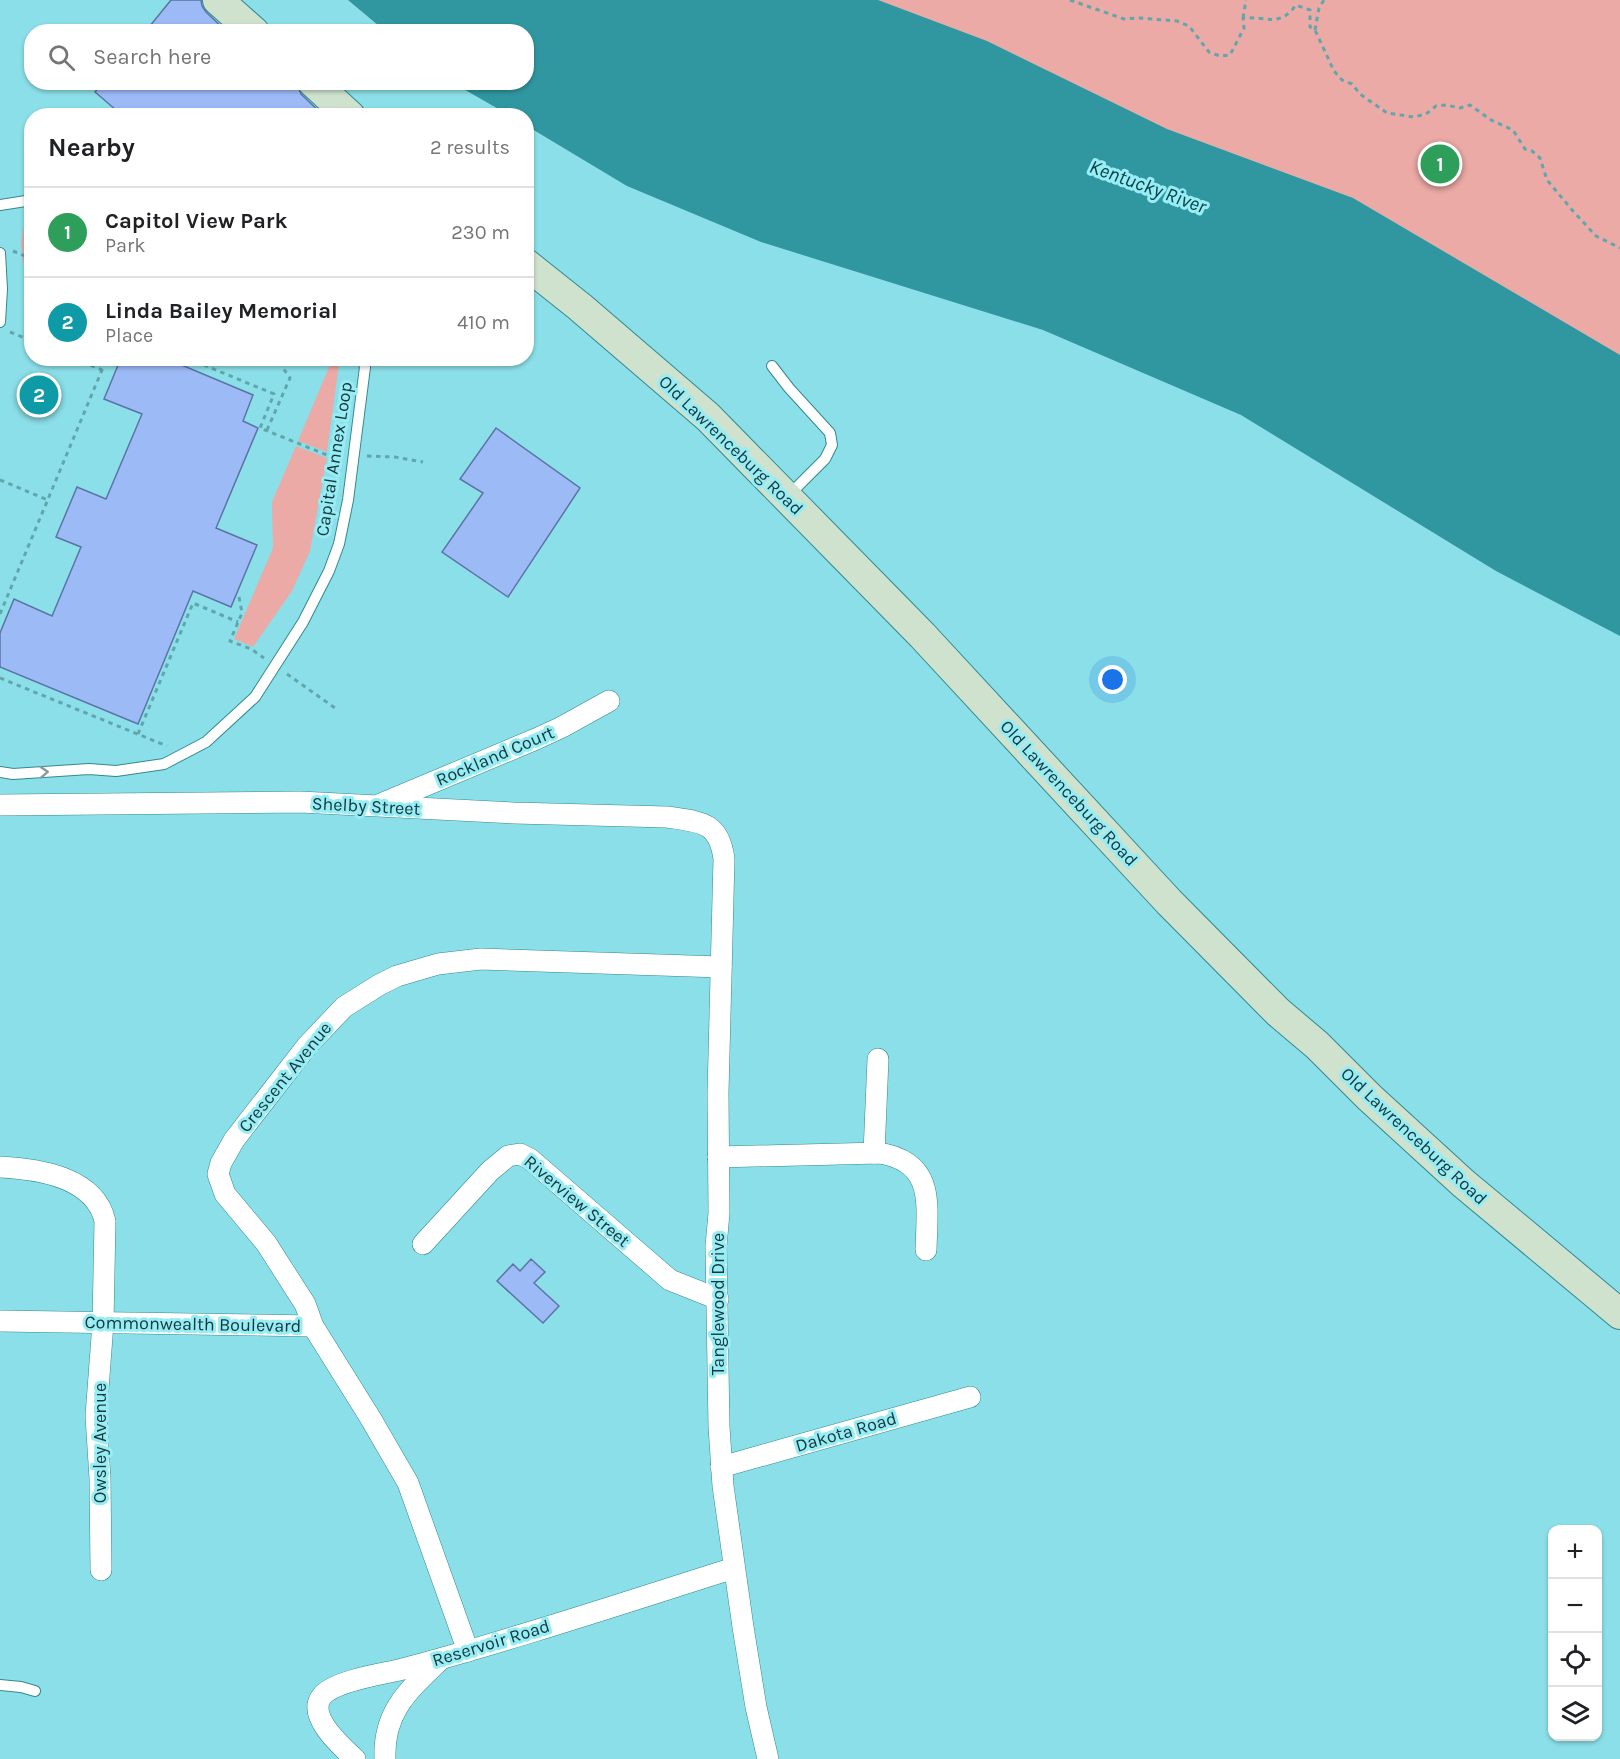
<!DOCTYPE html>
<meta charset="utf-8">
<style>
:root{--surface:#fff;--page:#f2f2f2;--text:#202124;--muted:#757577;--line:#e0e0e0;--accent:#cf3f42}
body{margin:0;font-family:Karla,sans-serif;background:var(--page);color:var(--text)}
.controls{position:absolute;right:18px;bottom:18px;display:grid;overflow:hidden;border-radius:12px;box-shadow:0 2px 4px #0004}
.controls button{width:54px;height:54px;display:grid;place-items:center;padding:0;border:0;border-bottom:2px solid var(--line);background:var(--surface);color:var(--text);font:30px sans-serif}
.you{position:absolute;left:1113px;top:680px;width:21px;height:21px;margin:-15px;border:4px solid #fff;border-radius:50%;background:#1a73e8;box-shadow:0 0 0 9px #1a73e833}
.badge{display:grid;place-items:center;width:39px;height:39px;border-radius:50%;background:var(--accent);color:#fff;font-size:20px;font-weight:700}
.pin{position:absolute;translate:-50% -50%;border:3px solid #fff;box-shadow:0 2px 6px #0006}
.list{margin:0;padding:0;list-style:none}
h2{display:flex;justify-content:space-between;align-items:center;height:78px;margin:0;padding:0 24px;font-size:26px}
h2 small{font-size:20px;font-weight:400;color:var(--muted)}
.list li{display:grid;grid-template-columns:39px 1fr auto;gap:18px;align-items:center;box-sizing:border-box;height:90px;padding:0 24px;border-top:2px solid var(--line)}
.list b{display:block;font-size:22px;white-space:nowrap}
.list p{margin:0;font-size:20px;white-space:nowrap;color:var(--muted)}
.list em{font-size:20px;font-style:normal;color:var(--muted)}
.icon{flex:none;width:33px;height:33px;fill:none;stroke:currentColor;stroke-width:2;stroke-linecap:round;stroke-linejoin:round}
.map{position:relative;flex:none;width:1620px;height:1759px;overflow:hidden}
.search{position:absolute;background:var(--surface);box-shadow:0 2px 4px #0004;left:24px;top:24px;width:510px;height:66px;display:flex;align-items:center;gap:15px;box-sizing:border-box;padding:0 21px;border-radius:24px;color:var(--muted);font-size:22px}
.panel{position:absolute;background:var(--surface);box-shadow:0 2px 4px #0004;left:24px;top:108px;width:510px;height:258px;border-radius:24px}
.map>svg:first-child{display:block}
.green{fill:#ebaaa5}
.water{fill:#3096a0}
.building{fill:#9cbaf6;stroke:#5b74a5;stroke-width:1.5}
.lines{fill:none;stroke-linecap:round;stroke-linejoin:round}
.lane-casing{stroke:#328991;stroke-width:12}
.street-casing{stroke:#328991;stroke-width:22}
.secondary-casing{stroke:#328991;stroke-width:32}
.path{stroke:#62a6ad;stroke-width:3;stroke-dasharray:4.5 4.5;stroke-linecap:butt}
.lane{stroke:#fff;stroke-width:10}
.street{stroke:#fff;stroke-width:21}
.secondary{stroke:#cee2ce;stroke-width:30}
.oneway{stroke:#899b9c}
.labels{text-anchor:middle;stroke-width:6;stroke-linejoin:round;paint-order:stroke}
.street-label{font-size:18px;fill:#13373a;stroke:#98edf5}
.water-label{font-size:20px;font-style:italic;fill:#044348;stroke:#98edf5}
</style>
<div class="map">
<svg width="1620" height="1759" viewBox="0 0 1620 1759">
<rect width="100%" height="100%" fill="#8bdfe8"/>
<!-- green -->
<g class="green">
<path d="M878,0H1620V355L1353,198L1167,129L987,41Z"/>
<path d="M25,222L31,225V267L23,263L21,242Z"/>
<path d="M336,359L339,364L327,452L298,441L332,360Z"/>
<path d="M296,446L327,458L310,551L292,591L253,647L234,639L273,548L272,502Z"/>
</g>
<!-- water -->
<path class="water" d="M348,0H878L987,41L1167,129L1353,198L1620,355V636L1496,571L1241,415L1043,330L761,242L627,186L527,126L526,116L509,115L453,83L526,82V32L385,31Z"/>
<!-- building -->
<g class="building">
<path d="M171,0H201L202,6L206,12L227,32H145Z"/>
<path d="M103,82H296L301,94L324,116H123L95,92Z"/>
<path d="M121,358H165L253,395L243,421L258,428L216,528L257,545L231,607L193,591L138,724L0,667V633L14,599L52,616L81,547L56,537L77,487L106,499L142,414L104,399Z"/>
<path d="M496,428L580,488L508,597L442,552L483,493L460,479Z"/>
<path d="M531,1259L545,1272L534,1283L559,1306L543,1323L497,1281L513,1264L520,1271Z"/>
</g>
<g class="lines">
<defs>
<g id="lane">
<path d="M0,205L32,200"/>
<path d="M0,253L2,289L0,322"/>
<path d="M772,366L789,388L830,433L832,445L825,459L787,497"/>
<path d="M0,772L13,774L89,769L116,771L164,764L206,742L255,697L303,622L329,571L339,544L348,500L365,367L362,358"/>
<path d="M0,1685L21,1687L35,1691"/>
</g>
<g id="street">
<path d="M381,804L536,739L562,727L609,701"/>
<path d="M0,805L300,802L514,813L667,817C700,822 719,821 724,859L718,1093L719,1213L716,1246L719,1427L723,1486L743,1627L756,1707L768,1759"/>
<path d="M874,1153L878,1059"/>
<path d="M718,1157L879,1153C936,1162 927,1205 926,1250"/>
<path d="M0,1167C39,1169 95,1177 105,1221L103,1323L96,1416L100,1479L101,1570"/>
<path d="M423,1244L490,1171L508,1156L520,1154L530,1159L670,1280L718,1299"/>
<path d="M0,1321L313,1326"/>
<path d="M721,1467L970,1397"/>
<path d="M468,1651L408,1483L371,1419L313,1326L305,1304L266,1243L225,1194L218,1174L221,1163L234,1140L307,1046L344,1007L379,985L397,976L438,964L481,959L721,967"/>
<path d="M355,1759C342,1747 306,1716 322,1696C334,1681 381,1674 399,1670C512,1640 623,1603 734,1568"/>
<path d="M385,1759C383,1711 409,1690 441,1659"/>
</g>
<g id="secondary">
<path d="M218,0L254,32"/>
<path d="M313,82L350,116"/>
<path d="M526,264L580,307L708,417L922,635L1169,902L1278,1012L1317,1045L1369,1097L1463,1183L1620,1314"/>
</g>
</defs>
<!-- lane casing -->
<use href="#lane" class="lane-casing"/>
<!-- street casing -->
<use href="#street" class="street-casing"/>
<!-- secondary casing -->
<use href="#secondary" class="secondary-casing"/>
<!-- path -->
<g class="path">
<path d="M1070,0L1124,19L1139,18L1177,21L1189,26L1209,52L1220,56L1230,55L1244,28L1243,18C1268,16 1279,28 1296,5L1310,10V27L1315,30L1334,71L1342,80L1352,84L1360,94L1387,113L1414,117L1426,114L1436,106L1446,105L1460,108L1470,105L1491,120L1513,130L1525,149L1532,151L1540,158L1547,180L1573,211L1596,236L1620,248"/>
<path d="M1243,18L1246,0"/>
<path d="M1315,30L1319,8L1324,0"/>
<path d="M13,251L32,259"/>
<path d="M10,332L32,341"/>
<path d="M74,358L102,370"/>
<path d="M187,358L274,394L260,428L327,455H339"/>
<path d="M267,430L290,378L276,358"/>
<path d="M367,456L395,457L423,462"/>
<path d="M0,480L48,500"/>
<path d="M239,597L242,613L230,641L251,649L264,658"/>
<path d="M0,614L107,358"/>
<path d="M287,674L335,708"/>
<path d="M0,678L167,746"/>
<path d="M138,734L193,603L238,622"/>
</g>
<!-- lane -->
<use href="#lane" class="lane"/>
<!-- street -->
<use href="#street" class="street"/>
<!-- secondary -->
<use href="#secondary" class="secondary"/>
</g>
<!-- one-way arrows -->
<defs><path id="oneway-chevron" d="M-2-3.5L2.5 0L-2 3.5" fill="none" stroke-width="1.6" stroke-linecap="round" stroke-linejoin="round" transform="scale(1.5)"/></defs>
<use class="oneway" href="#oneway-chevron" transform="translate(44 772) rotate(-3)"/>
<g class="labels">
<!-- street labels -->
<g class="street-label">
<text transform="translate(731 445) rotate(44)" y="6">Old Lawrenceburg Road</text>
<text transform="translate(334 459) rotate(-81)" y="6">Capital Annex Loop</text>
<text transform="translate(495 756) rotate(-23)" y="6">Rockland Court</text>
<text transform="translate(1069 793) rotate(47)" y="6">Old Lawrenceburg Road</text>
<text transform="translate(366 806) rotate(3)" y="6">Shelby Street</text>
<text transform="translate(285 1077) rotate(-51)" y="6">Crescent Avenue</text>
<text transform="translate(1414 1136) rotate(43)" y="6">Old Lawrenceburg Road</text>
<text transform="translate(577 1201) rotate(40)" y="6">Riverview Street</text>
<text transform="translate(718 1304) rotate(-90)" y="6">Tanglewood Drive</text>
<text transform="translate(193 1324) rotate(1)" y="6">Commonwealth Boulevard</text>
<text transform="translate(846 1432) rotate(-16)" y="6">Dakota Road</text>
<text transform="translate(100 1443) rotate(-90)" y="6">Owsley Avenue</text>
<text transform="translate(491 1643) rotate(-17)" y="6">Reservoir Road</text>
</g>
<!-- water labels -->
<g class="water-label">
<text transform="translate(1148 186) rotate(20)" y="7">Kentucky River</text>
</g>
</g>
</svg>
<div class="controls">
<button>+</button>
<button>−</button>
<button><svg class="icon" aria-label="locate" viewBox="0 0 24 24"><circle cx="12" cy="12" r="6"/><path d="M12 2v4M12 18v4M2 12h4M18 12h4"/></svg></button>
<button><svg class="icon" aria-label="layers" viewBox="0 0 24 24"><path d="M12 4l9 5-9 5-9-5zM3 14l9 5 9-5"/></svg></button>
</div>
<div class="you"></div>
<div class="pin badge" style="left:1440px;top:164px;background:#2e9e5b">1</div>
<div class="pin badge" style="left:39px;top:395px;background:#0f9aa8">2</div>
<div class="search"><svg class="icon" aria-label="search" viewBox="0 0 24 24"><circle cx="10" cy="10" r="6"/><path d="M15 15l6 6"/></svg>Search here</div>
<section class="panel">
<h2>Nearby<small>2 results</small></h2>
<ul class="list">
<li><span class="badge" style="background:#2e9e5b">1</span><div><b>Capitol View Park</b><p>Park</p></div><em>230 m</em></li>
<li><span class="badge" style="background:#0f9aa8">2</span><div><b>Linda Bailey Memorial</b><p>Place</p></div><em>410 m</em></li>
</ul>
</section>
</div>
